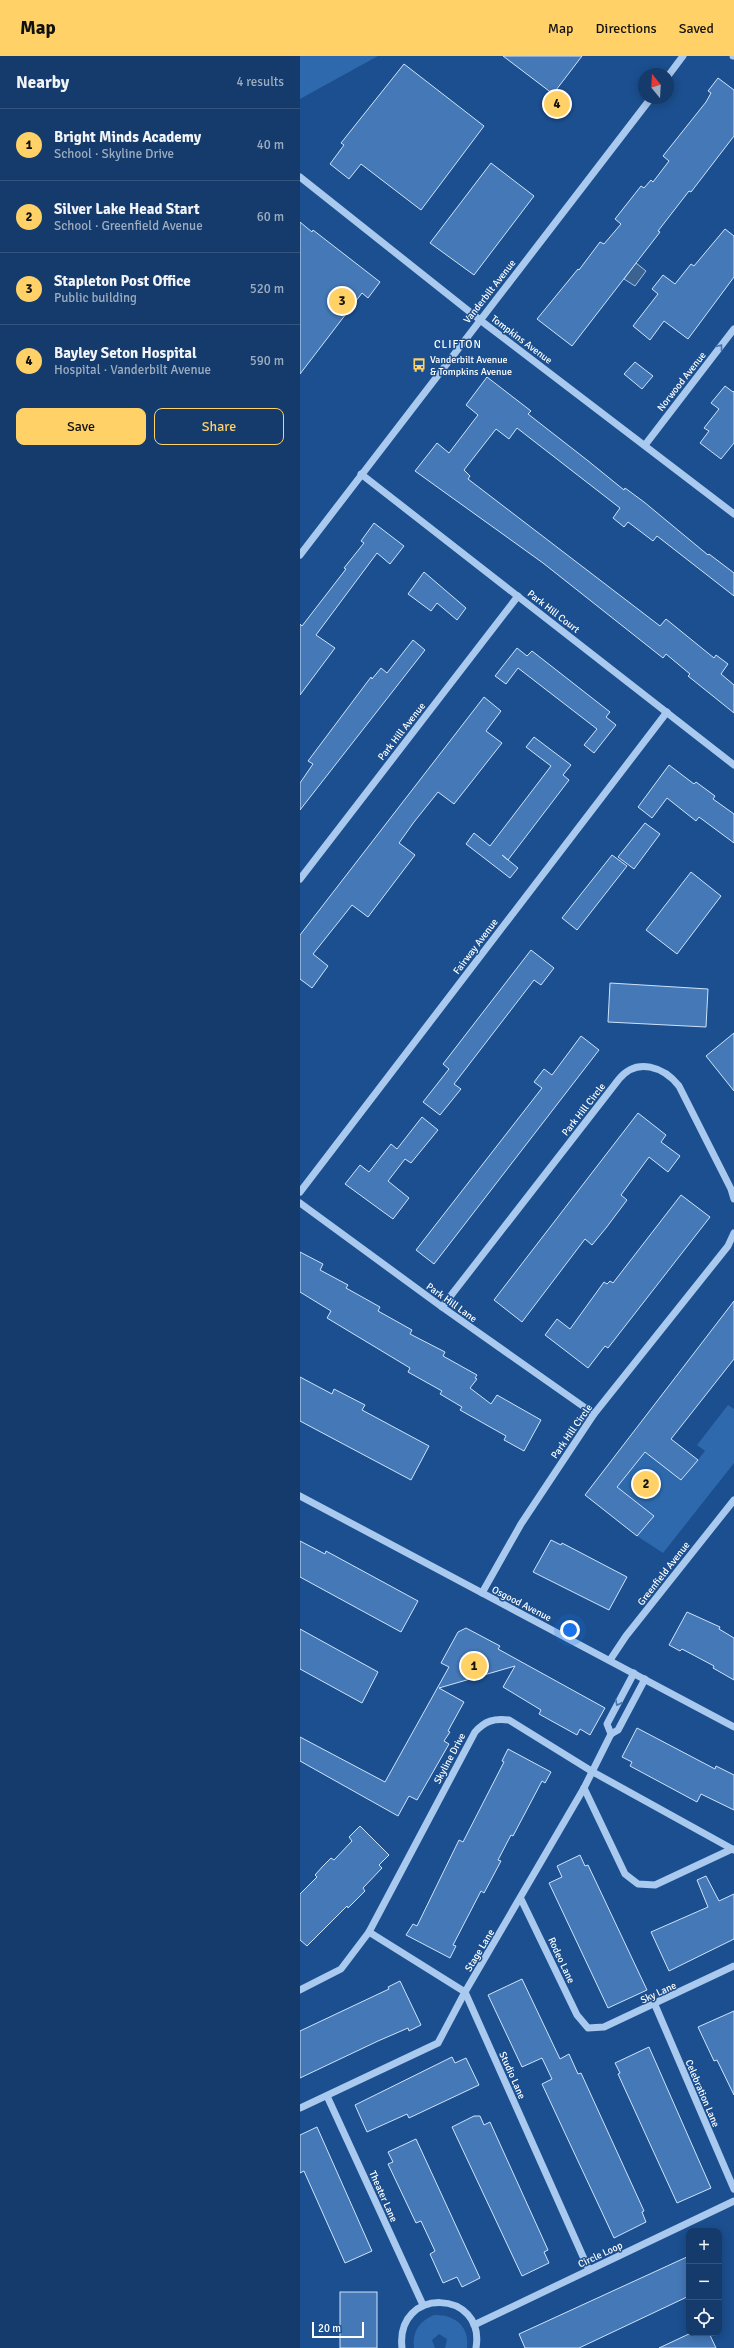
<!DOCTYPE html>
<meta charset="utf-8">
<style>
:root{--surface:#143b6b;--page:#1d4271;--text:#f1f3f6;--muted:#9dadc1;--line:#33557e;--accent:#ffd166}
body{margin:0;font-family:Signika,sans-serif;background:var(--page);color:var(--text)}
.controls{position:absolute;right:12px;bottom:12px;display:grid;overflow:hidden;border-radius:8px;box-shadow:0 2px 10px #0003}
.controls button{width:36px;height:36px;display:grid;place-items:center;padding:0;border:0;border-bottom:1px solid var(--line);background:var(--surface);color:var(--text);font:20px sans-serif}
.compass{position:absolute;left:338px;top:12px;width:36px;height:36px;border-radius:50%;background:var(--surface);box-shadow:0 2px 10px #0003;rotate:342deg}
.scale{position:absolute;left:12px;bottom:10px;width:52px;box-sizing:border-box;padding-left:4px;border:2px solid #fff;border-top:0;font-size:11px;line-height:14px;white-space:nowrap;color:#fff;-webkit-text-stroke:3px #1b4f8f;paint-order:stroke}
.you{position:absolute;left:270px;top:1574px;width:14px;height:14px;margin:-10px;border:3px solid #fff;border-radius:50%;background:#1a73e8;box-shadow:0 0 0 6px #1a73e833}
.badge{display:grid;place-items:center;width:26px;height:26px;border-radius:50%;background:var(--accent);color:#111;font-size:13px;font-weight:700}
.pin{position:absolute;translate:-50% -50%;border:2px solid #fff;box-shadow:0 1px 4px #0006}
.list{margin:0;padding:0;list-style:none}
h2{display:flex;justify-content:space-between;align-items:center;height:52px;margin:0;padding:0 16px;font-size:17px}
h2 small{font-size:13px;font-weight:400;color:var(--muted)}
.list li{display:grid;grid-template-columns:26px 1fr auto;gap:12px;align-items:center;box-sizing:border-box;height:72px;padding:0 16px;border-top:1px solid var(--line)}
.list b{display:block;font-size:15px;white-space:nowrap}
.list p{margin:0;font-size:13px;white-space:nowrap;color:var(--muted)}
.list em{font-size:13px;font-style:normal;color:var(--muted)}
.actions{display:flex;gap:8px;padding:12px 16px}
.actions a{flex:1;padding:9px 0;border:1px solid var(--accent);border-radius:8px;text-align:center;font-size:14px;color:var(--accent)}
.actions .main{background:var(--accent);color:#111}
.icon{flex:none;width:22px;height:22px;fill:none;stroke:currentColor;stroke-width:2;stroke-linecap:round;stroke-linejoin:round}
.map{position:relative;flex:none;width:434px;height:2292px;overflow:hidden}
header{display:flex;align-items:center;gap:24px;box-sizing:border-box;height:56px;padding:0 20px;background:var(--accent);color:#111}
header strong{font-size:19px}
nav{display:flex;gap:22px;margin-inline-start:auto;font-size:14px}
main{display:flex}
aside{flex:1;background:var(--surface)}
.map>svg:first-child{display:block}
.green{fill:#2e69ad}
.water{fill:#3c6290;stroke:#9cc4f0}
.building{fill:#4478b7;stroke:#cfe3fa}
.lines{fill:none;stroke-linecap:round;stroke-linejoin:round}
.minor{stroke:#a9c9ee;stroke-width:7}
.oneway{stroke:#4674ac}
.labels{text-anchor:middle;stroke-width:3;stroke-linejoin:round;paint-order:stroke}
.street-label{font-size:10px;fill:#fff;stroke:#1b4f8f}
.poi-label{font-size:10px;fill:#fff;stroke:#1b4f8f;text-anchor:start}
.neighbourhood-label{font-size:11px;letter-spacing:1px;fill:#fff;stroke:#1b4f8f}
</style>
<header>
<strong>Map</strong>
<nav><a>Map</a><a>Directions</a><a>Saved</a></nav>
</header>
<main>
<aside>
<h2>Nearby<small>4 results</small></h2>
<ul class="list">
<li><span class="badge">1</span><div><b>Bright Minds Academy</b><p>School · Skyline Drive</p></div><em>40 m</em></li>
<li><span class="badge">2</span><div><b>Silver Lake Head Start</b><p>School · Greenfield Avenue</p></div><em>60 m</em></li>
<li><span class="badge">3</span><div><b>Stapleton Post Office</b><p>Public building</p></div><em>520 m</em></li>
<li><span class="badge">4</span><div><b>Bayley Seton Hospital</b><p>Hospital · Vanderbilt Avenue</p></div><em>590 m</em></li>
</ul>
<div class="actions"><a class="main">Save</a><a>Share</a></div>
</aside>
<div class="map">
<svg width="434" height="2292" viewBox="0 0 434 2292">
<rect width="100%" height="100%" fill="#1b4f8f"/>
<!-- green -->
<g class="green">
<path d="M0,0H78L0,43Z"/>
<path d="M428,1349L434,1353V1407L363,1497L337,1480L353,1459L317,1431L345,1396L382,1424L405,1395L397,1389Z"/>
<path d="M134,2259C154,2258 170,2270 167,2292H145L147,2283L139,2278L132,2284L135,2292H114C112,2276 119,2265 134,2259Z"/>
</g>
<!-- water -->
<path class="water" d="M336,207L346,215L335,230L324,223Z"/>
<!-- building -->
<g class="building">
<path d="M203,0H282L253,38Z"/>
<path d="M104,8L184,70L121,154L61,108L49,123L30,108L44,89L41,87Z"/>
<path d="M418,22L434,34V80L391,136L389,135L358,175L360,176L272,290L237,263L278,213L279,214L300,186L304,188L321,168L315,163L341,130L344,132L351,124L353,126L369,105L363,100L406,46L411,37L408,35Z"/>
<path d="M191,107L234,140L174,219L130,187Z"/>
<path d="M0,166L12,176L13,174L80,226L68,242L62,237L0,318Z"/>
<path d="M425,173L434,180V221L388,283L364,265L350,284L333,270L358,238L352,233L363,219L375,228L391,208L394,210Z"/>
<path d="M335,306L353,320L342,333L324,318Z"/>
<path d="M187,321L231,355L228,358L287,404L324,434L325,432L344,446L408,499L409,498L434,517V540L357,480L353,485L328,466L324,471L313,462L320,452L217,372L209,383L196,373L164,414L170,420L168,423L360,570L366,563L414,602L416,599L428,608L421,618L434,629V657L388,620L390,618L366,598L363,602L243,507L115,415L137,387L149,397L178,359L166,349Z"/>
<path d="M425,330L433,336L434,335V387L421,403L400,387L409,375L404,372L419,353L411,347Z"/>
<path d="M74,467L104,490L90,508L77,497L16,579L35,592L0,639V568L2,570L46,513L44,512L64,487L61,485Z"/>
<path d="M124,516L166,552L157,564L137,547L131,555L108,538Z"/>
<path d="M113,584L125,594L0,754V727L13,708L8,705L71,621L72,623L81,612L87,617Z"/>
<path d="M217,592L227,600L232,595L310,656L306,661L316,669L294,697L284,689L297,673L218,612L206,628L195,620Z"/>
<path d="M184,641L201,655L186,675L202,687L154,748L138,736L114,766L99,787L115,799L68,861L52,849L13,898L28,910L12,932L0,923V879Z"/>
<path d="M234,681L271,709L263,719L269,724L208,804L202,799L218,812L210,822L166,788L174,777L190,790L251,710L226,691Z"/>
<path d="M369,709L394,728L396,726L415,740L413,743L434,758V787L399,761L396,765L367,742L352,762L338,751Z"/>
<path d="M345,767L360,778L334,813L318,801Z"/>
<path d="M312,799L327,810L277,874L262,862Z"/>
<path d="M391,816L421,840L377,898L346,874Z"/>
<path d="M231,894L254,912L241,929L234,924L154,1028L161,1033L140,1059L123,1046L149,1013L143,1008Z"/>
<path d="M310,927L408,933L406,971L308,966Z"/>
<path d="M434,977V1035L406,1000Z"/>
<path d="M281,980L299,994L134,1208L116,1194L242,1032L234,1026L244,1013L252,1019Z"/>
<path d="M338,1057L366,1079L361,1086L380,1100L368,1116L349,1101L321,1139L327,1144L306,1172L292,1189L285,1183L222,1266L194,1244Z"/>
<path d="M122,1061L138,1074L111,1107L105,1103L88,1125L109,1142L93,1163L45,1128L60,1109L69,1116L91,1088L97,1093Z"/>
<path d="M381,1139L410,1161L308,1292L305,1290L288,1312L245,1279L257,1263L270,1273L304,1226L307,1228L310,1225L313,1227Z"/>
<path d="M0,1196L23,1208L20,1214L48,1229L46,1232L80,1251L78,1255L112,1274L110,1278L145,1296L143,1300L177,1319L175,1322L177,1323L170,1332L191,1348L197,1339L241,1364L224,1395L204,1384L206,1380L160,1354L162,1351L140,1338L142,1335L108,1316L110,1312L27,1262L31,1255L0,1236Z"/>
<path d="M434,1245V1303L371,1383L398,1404L381,1424L345,1396L317,1431L354,1460L337,1480L285,1439Z"/>
<path d="M0,1321L32,1338L34,1333L65,1349L62,1354L129,1390L111,1424L0,1365Z"/>
<path d="M251,1484L261,1489L262,1487L327,1521L309,1554L233,1516Z"/>
<path d="M0,1485L25,1498L26,1495L118,1545L101,1576L0,1521Z"/>
<path d="M387,1556L420,1571L419,1573L434,1582V1624L413,1612L414,1610L382,1593L380,1595L369,1589Z"/>
<path d="M166,1572L200,1590L198,1593L305,1652L290,1679L280,1673L277,1679L239,1658L241,1654L203,1631L215,1610L139,1632L164,1646L148,1675L150,1676L144,1685L149,1688L117,1744L109,1740L98,1760L0,1705V1681L85,1726L149,1611L141,1607L158,1576Z"/>
<path d="M0,1573L78,1616L62,1647L0,1613Z"/>
<path d="M337,1672L415,1713L416,1710L434,1719V1754L401,1738L397,1746L330,1710L332,1706L322,1701Z"/>
<path d="M208,1693L251,1716L245,1727L242,1725L213,1780L211,1779L198,1804L201,1805L184,1837L181,1835L153,1889L156,1890L150,1902L106,1879L113,1868L117,1870L159,1784L163,1786L204,1706L202,1705Z"/>
<path d="M60,1770L89,1799L79,1809L82,1812L63,1832L65,1835L48,1852L47,1850L7,1890L0,1884V1838L17,1821L15,1819L23,1810L31,1802L34,1804L52,1785L49,1781Z"/>
<path d="M280,1799L285,1810L288,1809L347,1934L308,1952L249,1827L262,1821L257,1810Z"/>
<path d="M406,1820L419,1845L434,1838V1883L369,1915L351,1876L408,1851L397,1824Z"/>
<path d="M222,1923L260,2003L269,1998L278,2018L281,2017L344,2155L342,2156L346,2166L314,2182L242,2028L252,2023L242,2002L222,2011L188,1939Z"/>
<path d="M100,1925L121,1969L109,1975L108,1972L78,1985L0,2022V1975L89,1933L88,1931Z"/>
<path d="M434,1955V2039L417,2004L414,2005L398,1971Z"/>
<path d="M349,1991L411,2132L377,2147L318,2018L320,2017L315,2007Z"/>
<path d="M152,2001L155,2007L166,2002L179,2029L109,2062L107,2058L67,2076L55,2049Z"/>
<path d="M174,2060H180L184,2069L190,2066L248,2194L244,2196L249,2207L222,2220L152,2071Z"/>
<path d="M17,2071L72,2195L45,2207L4,2115L0,2117V2079Z"/>
<path d="M116,2083L180,2222L162,2231L157,2221L143,2227L130,2198L135,2195L121,2165L116,2167L88,2108L93,2106L88,2096Z"/>
<path d="M389,2200V2240L279,2292H225L219,2278Z"/>
<rect x="40" y="2236" width="37" height="56"/>
<path d="M391,2277H409L416,2292H359Z"/>
</g>
<g class="lines">
<!-- minor -->
<g class="minor">
<path d="M433,0H434"/>
<path d="M368,20L383,0"/>
<path d="M0,121L180,264L434,458"/>
<path d="M345,389L434,273"/>
<path d="M61,418L434,709"/>
<path d="M0,499L351,42"/>
<path d="M0,823L218,540"/>
<path d="M0,1136L367,656"/>
<path d="M0,1147L142,1251L294,1358"/>
<path d="M142,1251L319,1023C337,1001 364,1011 379,1030L431,1133L434,1143"/>
<path d="M0,1440L434,1671"/>
<path d="M182,1537L221,1468L294,1358L428,1190L434,1177"/>
<path d="M310,1604L326,1580L434,1444"/>
<path d="M311,1678L307,1668L334,1617"/>
<path d="M284,1732L325,1818L338,1828L355,1829L432,1793"/>
<path d="M221,1843L277,1959L288,1972L304,1971L434,1910"/>
<path d="M69,1876L165,1936L289,2214"/>
<path d="M0,1934L41,1913L69,1876L175,1676C185,1665 194,1662 209,1664L293,1716L434,1794"/>
<path d="M355,1949L434,2133"/>
<path d="M27,2040L123,2249"/>
<path d="M0,2052L138,1987L165,1936L284,1732L311,1678L318,1674L345,1623"/>
<path d="M174,2269L434,2145"/>
<path d="M102,2292C95,2230 186,2233 176,2292"/>
</g>
</g>
<!-- one-way arrows -->
<defs><path id="oneway-chevron" d="M-2-3.5L2.5 0L-2 3.5" fill="none" stroke-width="1.6" stroke-linecap="round" stroke-linejoin="round"/></defs>
<g class="oneway">
<use href="#oneway-chevron" transform="translate(420 291) rotate(-52)"/>
<use href="#oneway-chevron" transform="translate(318 1647) rotate(117)"/>
</g>
<!-- icons -->
<defs>
<symbol id="bus-bare" viewBox="-9 -9 18 18"><path d="M-5-6H5V4H4V6H2V4H-2V6H-4V4H-5ZM-3.5-4V0h7V-4ZM-3.5 1.2v1.5H-2V1.2ZM2 1.2v1.5H3.5V1.2Z" fill="#ffd166" stroke="#1b4f8f" stroke-width="2.5" paint-order="stroke"/></symbol>
</defs>
<g fill-rule="evenodd">
<use href="#bus-bare" x="109" y="299" width="20" height="20"/>
</g>
<g class="labels">
<!-- street labels -->
<g class="street-label">
<text transform="translate(189 235) rotate(-52)" y="4">Vanderbilt Avenue</text>
<text transform="translate(222 283) rotate(37)" y="4">Tompkins Avenue</text>
<text transform="translate(381 325) rotate(-52)" y="4">Norwood Avenue</text>
<text transform="translate(254 555) rotate(38)" y="4">Park Hill Court</text>
<text transform="translate(101 675) rotate(-52)" y="4">Park Hill Avenue</text>
<text transform="translate(175 890) rotate(-53)" y="4">Fairway Avenue</text>
<text transform="translate(283 1053) rotate(-52)" y="4">Park Hill Circle</text>
<text transform="translate(152 1246) rotate(36)" y="4">Park Hill Lane</text>
<text transform="translate(271 1375) rotate(-55)" y="4">Park Hill Circle</text>
<text transform="translate(363 1517) rotate(-52)" y="4">Greenfield Avenue</text>
<text transform="translate(222 1547) rotate(27)" y="4">Osgood Avenue</text>
<text transform="translate(149 1702) rotate(-62)" y="4">Skyline Drive</text>
<text transform="translate(179 1894) rotate(-59)" y="4">Stage Lane</text>
<text transform="translate(262 1904) rotate(65)" y="4">Rodeo Lane</text>
<text transform="translate(358 1936) rotate(-25)" y="4">Sky Lane</text>
<text transform="translate(213 2019) rotate(66)" y="4">Studio Lane</text>
<text transform="translate(403 2037) rotate(67)" y="4">Celebration Lane</text>
<text transform="translate(84 2140) rotate(66)" y="4">Theater Lane</text>
<text transform="translate(300 2198) rotate(-25)" y="4">Circle Loop</text>
</g>
<!-- poi labels -->
<g class="poi-label">
<text x="130" y="307">Vanderbilt Avenue<tspan x="130" dy="12">&amp; Tompkins Avenue</tspan></text>
</g>
<!-- neighbourhood labels -->
<g class="neighbourhood-label">
<text x="158" y="292">CLIFTON</text>
</g>
</g>
</svg>
<div class="controls">
<button>+</button>
<button>−</button>
<button><svg class="icon" aria-label="locate" viewBox="0 0 24 24"><circle cx="12" cy="12" r="6"/><path d="M12 2v4M12 18v4M2 12h4M18 12h4"/></svg></button>
</div>
<svg class="compass" viewBox="-18 -18 36 36"><path d="M0-13l5 13h-10z" fill="#e53935"/><path d="M0 13l5-13h-10z" fill="#9dadc1"/></svg>
<div class="scale">20 m</div>
<div class="you"></div>
<div class="pin badge" style="left:174px;top:1610px">1</div>
<div class="pin badge" style="left:346px;top:1428px">2</div>
<div class="pin badge" style="left:42px;top:245px">3</div>
<div class="pin badge" style="left:257px;top:48px">4</div>
</div>
</main>
